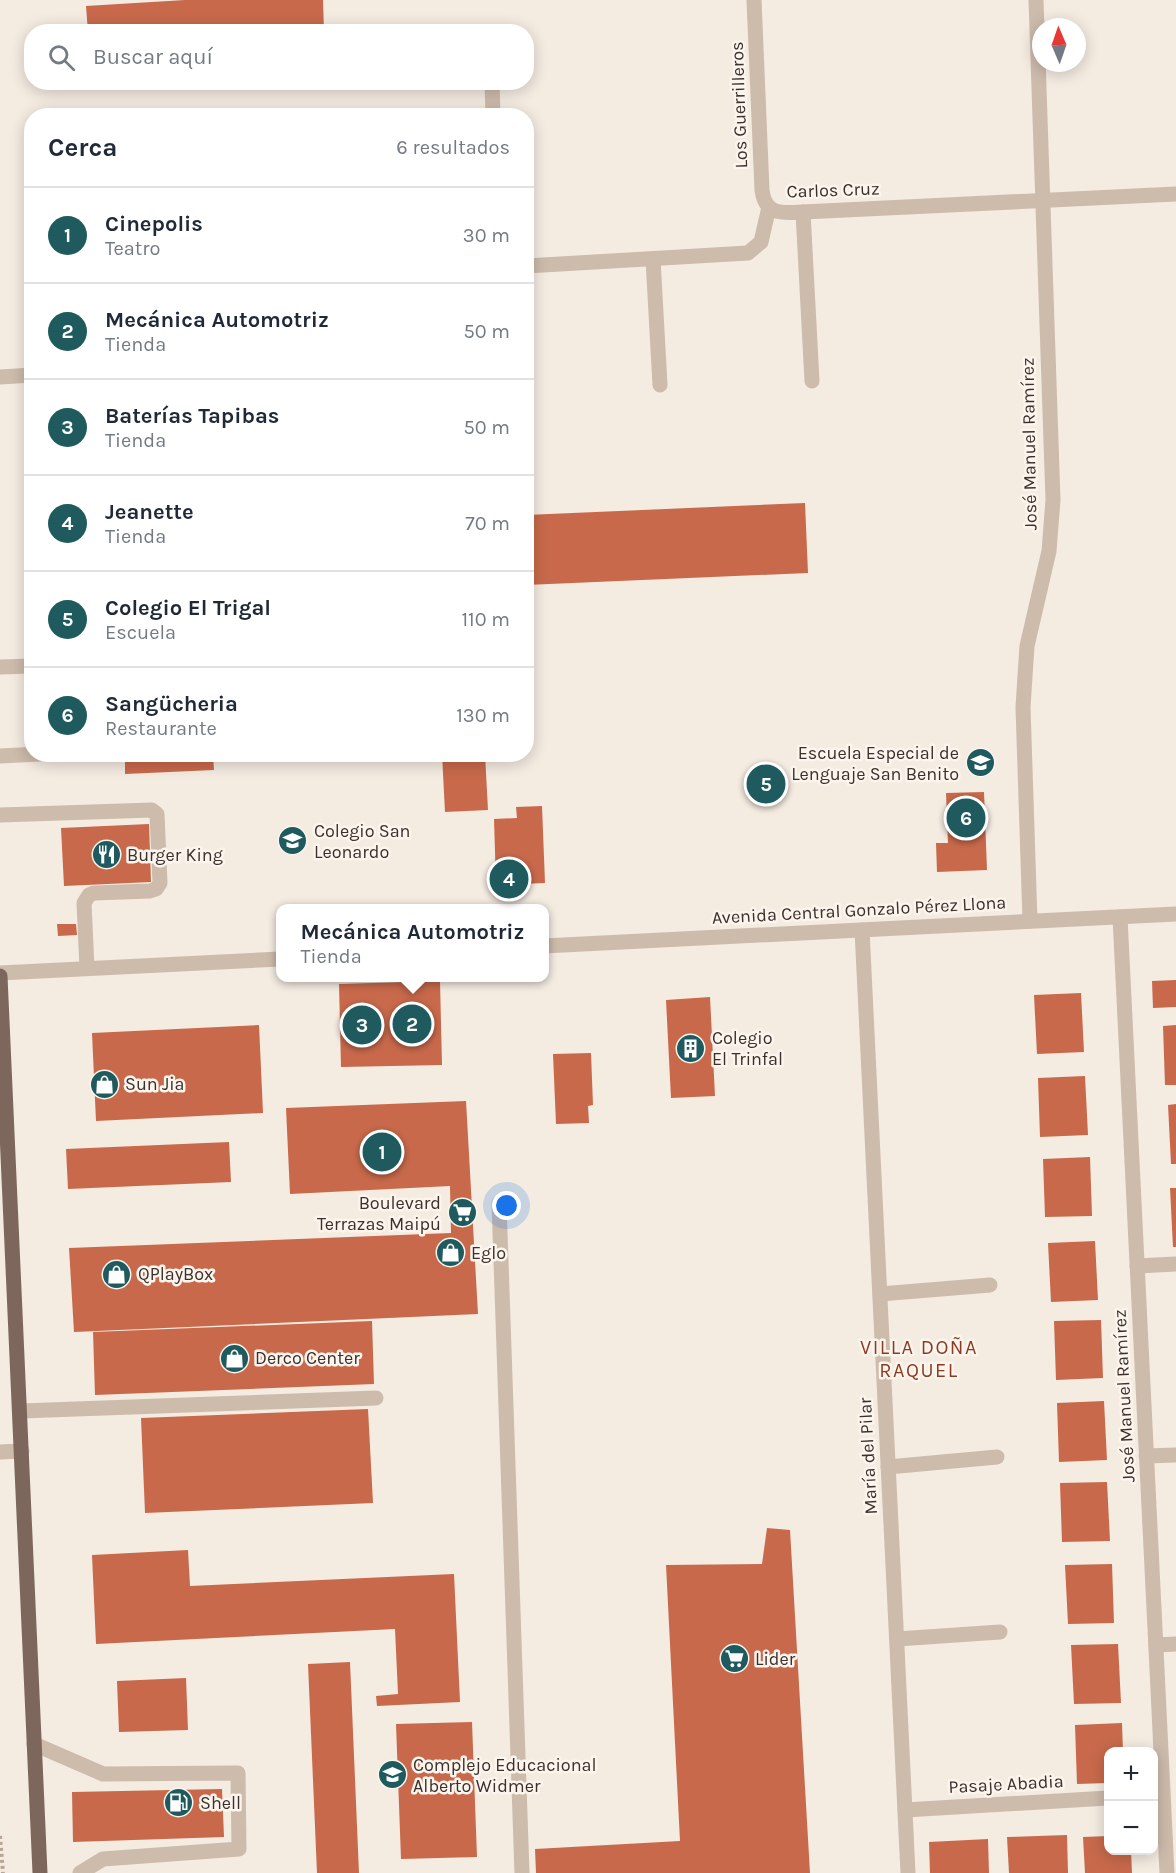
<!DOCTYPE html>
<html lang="es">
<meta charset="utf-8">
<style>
:root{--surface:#fff;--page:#f2f2f3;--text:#1f2937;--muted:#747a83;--line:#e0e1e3;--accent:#1f5a5e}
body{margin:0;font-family:Karla,sans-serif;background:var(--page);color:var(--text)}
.controls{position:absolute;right:18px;bottom:18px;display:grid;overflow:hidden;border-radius:12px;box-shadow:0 3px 15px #0003}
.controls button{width:54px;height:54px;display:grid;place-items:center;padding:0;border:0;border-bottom:2px solid var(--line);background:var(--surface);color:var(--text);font:30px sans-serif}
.compass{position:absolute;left:1032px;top:18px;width:54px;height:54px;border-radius:50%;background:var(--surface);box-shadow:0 3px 15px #0003;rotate:358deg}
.you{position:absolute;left:507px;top:1206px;width:21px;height:21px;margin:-15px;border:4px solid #fff;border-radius:50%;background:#1a73e8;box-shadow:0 0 0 9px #1a73e833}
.badge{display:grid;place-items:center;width:39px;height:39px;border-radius:50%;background:var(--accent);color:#fff;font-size:20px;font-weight:700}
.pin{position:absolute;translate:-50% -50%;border:3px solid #fff;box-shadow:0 2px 6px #0006}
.popup{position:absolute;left:276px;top:904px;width:273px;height:78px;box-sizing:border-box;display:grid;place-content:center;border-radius:12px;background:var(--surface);filter:drop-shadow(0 2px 4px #0005);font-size:20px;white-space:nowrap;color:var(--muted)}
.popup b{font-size:22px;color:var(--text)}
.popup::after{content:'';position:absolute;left:50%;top:100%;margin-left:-12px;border:12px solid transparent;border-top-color:var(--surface)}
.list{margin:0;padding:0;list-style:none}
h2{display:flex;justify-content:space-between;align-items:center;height:78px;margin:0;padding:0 24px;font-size:26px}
h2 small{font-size:20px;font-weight:400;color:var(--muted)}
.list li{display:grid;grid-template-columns:39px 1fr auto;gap:18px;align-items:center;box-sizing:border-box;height:96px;padding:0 24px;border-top:2px solid var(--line)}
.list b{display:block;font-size:22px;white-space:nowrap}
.list p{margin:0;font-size:20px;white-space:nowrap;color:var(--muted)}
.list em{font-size:20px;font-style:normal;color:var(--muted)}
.icon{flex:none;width:33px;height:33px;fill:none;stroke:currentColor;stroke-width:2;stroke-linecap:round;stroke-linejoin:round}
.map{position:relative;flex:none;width:1176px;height:1873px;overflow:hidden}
.search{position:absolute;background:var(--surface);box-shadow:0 3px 15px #0003;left:24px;top:24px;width:510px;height:66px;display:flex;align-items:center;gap:15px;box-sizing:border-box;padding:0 21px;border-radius:24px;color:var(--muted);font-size:22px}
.panel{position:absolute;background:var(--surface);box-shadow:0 3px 15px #0003;left:24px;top:108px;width:510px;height:654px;border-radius:24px}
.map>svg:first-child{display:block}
.building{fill:#c8694b}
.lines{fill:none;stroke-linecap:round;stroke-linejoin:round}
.path{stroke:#b9a596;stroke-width:4;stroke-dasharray:3 3;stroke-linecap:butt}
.minor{stroke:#cdbbac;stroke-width:15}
.major{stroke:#7d675c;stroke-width:15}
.labels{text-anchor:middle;stroke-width:5;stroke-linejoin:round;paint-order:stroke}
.street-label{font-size:18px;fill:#3b302b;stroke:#fbf5ee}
.poi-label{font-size:18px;fill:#3b302b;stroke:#fbf5ee;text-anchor:start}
.neighbourhood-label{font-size:20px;letter-spacing:1.5px;fill:#8c3b22;stroke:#fbf5ee}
</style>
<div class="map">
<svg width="1176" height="1873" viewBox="0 0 1176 1873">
<rect width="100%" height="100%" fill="#f4ebe1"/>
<!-- building -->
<g class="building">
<path d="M185,0H323L324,32H88L86,6Z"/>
<path d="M805,503L808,573L526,585V515Z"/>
<path d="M125,754H213L214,770L125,774Z"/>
<path d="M442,754H485L488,810L445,812Z"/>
<path d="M984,792L987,870L937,872L936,843H948L946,793Z"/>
<path d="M542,806L545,883L496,885L494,819L517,818L516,807Z"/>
<path d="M149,824L151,882L64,886L61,828Z"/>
<path d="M57,924H76L77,935L58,936Z"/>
<path d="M1176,980V1007L1153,1008L1152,981Z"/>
<path d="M440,981L442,1065L341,1067L339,984Z"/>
<path d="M1081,993L1084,1052L1037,1054L1034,995Z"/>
<path d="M710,997L715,1096L671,1098L666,1000Z"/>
<path d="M259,1025L263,1113L96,1121L92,1033Z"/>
<path d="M1176,1025V1085H1165L1163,1026Z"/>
<path d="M591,1053L593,1105L588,1106L589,1123L556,1124L553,1054Z"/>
<path d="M1085,1076L1088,1135L1040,1137L1038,1078Z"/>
<path d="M466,1101L478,1314L74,1332L69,1248L451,1233L450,1186L290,1194L286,1108Z"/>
<path d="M1176,1104V1164H1171L1168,1105Z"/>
<path d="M229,1142L231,1182L68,1189L66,1149Z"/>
<path d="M1090,1157L1092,1216L1045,1217L1043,1159Z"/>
<path d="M1170,1188H1176V1247H1173Z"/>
<path d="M1095,1241L1098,1300L1051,1302L1048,1243Z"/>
<path d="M1101,1320L1103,1378L1056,1380L1054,1321Z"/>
<path d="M372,1321L374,1384L95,1395L93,1332Z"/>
<path d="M1104,1401L1107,1460L1059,1462L1057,1403Z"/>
<path d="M368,1409L373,1503L145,1513L141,1418Z"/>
<path d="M1107,1482L1110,1541L1062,1542L1060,1483Z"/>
<path d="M767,1528L790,1530L810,1873H536L535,1849L680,1841L666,1565L762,1564Z"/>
<path d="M188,1550L190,1586L454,1574L460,1702L377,1706L376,1696L398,1694L395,1629L96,1644L92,1555Z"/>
<path d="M1112,1564L1114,1623L1068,1624L1065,1565Z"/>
<path d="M1118,1644L1121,1703L1074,1704L1071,1645Z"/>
<path d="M350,1662L359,1873H317L308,1664Z"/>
<path d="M186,1678L188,1730L119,1732L117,1681Z"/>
<path d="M472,1722L477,1857L401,1859L396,1724Z"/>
<path d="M1122,1723L1123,1752H1108V1783L1077,1784L1075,1725Z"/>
<path d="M222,1789L224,1837L73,1842L72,1792Z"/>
<path d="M1067,1835L1068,1873H1009L1007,1837Z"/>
<path d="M1108,1836V1850H1131L1132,1873H1085L1083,1837Z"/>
<path d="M988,1839L989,1873H930L929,1842Z"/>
</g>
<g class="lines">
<!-- path -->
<path class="path" d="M0,1836L3,1873"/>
<!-- minor -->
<g class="minor">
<path d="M754,0L762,190C765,216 783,213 803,212L1176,194"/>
<path d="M492,82L493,116"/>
<path d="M803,212L812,381"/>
<path d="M653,259L660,385"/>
<path d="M526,266L748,253L761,242L769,207"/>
<path d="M0,377L32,375"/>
<path d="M0,667L32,666"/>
<path d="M0,756L40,754"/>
<path d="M0,815L152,810L157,814L160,883L156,889L150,891L94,893L89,895L84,903L87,968"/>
<path d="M1120,917L1167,1873"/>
<path d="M1030,921L1023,707L1027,646L1049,551L1053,500L1036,0"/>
<path d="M862,930L908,1873"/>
<path d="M544,946L1176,914"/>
<path d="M0,973L280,959"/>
<path d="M499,1203L522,1873"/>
<path d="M1137,1266L1176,1264"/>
<path d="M880,1294L990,1285"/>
<path d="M21,1411L376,1398"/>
<path d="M0,1452L22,1451"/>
<path d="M1146,1456L1176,1455"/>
<path d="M888,1467L997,1457"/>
<path d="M897,1639L1000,1632"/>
<path d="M1156,1645L1176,1644"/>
<path d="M34,1744L103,1774L238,1773L239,1849L103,1859L80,1873"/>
<path d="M905,1810L1108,1798"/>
</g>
<!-- major -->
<path class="major" d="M0,976L40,1873"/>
</g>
<!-- icons -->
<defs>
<symbol id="school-disc" viewBox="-11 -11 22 22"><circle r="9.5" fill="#1f5a5e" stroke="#fbf5ee"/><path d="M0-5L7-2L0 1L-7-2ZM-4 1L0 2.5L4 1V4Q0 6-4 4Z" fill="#fff"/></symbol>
<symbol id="restaurant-disc" viewBox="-11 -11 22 22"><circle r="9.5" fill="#1f5a5e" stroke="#fbf5ee"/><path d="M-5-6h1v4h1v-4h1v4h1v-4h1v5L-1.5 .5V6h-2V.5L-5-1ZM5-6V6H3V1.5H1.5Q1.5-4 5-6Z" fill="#fff"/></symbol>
<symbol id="building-disc" viewBox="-11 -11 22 22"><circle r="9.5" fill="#1f5a5e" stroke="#fbf5ee"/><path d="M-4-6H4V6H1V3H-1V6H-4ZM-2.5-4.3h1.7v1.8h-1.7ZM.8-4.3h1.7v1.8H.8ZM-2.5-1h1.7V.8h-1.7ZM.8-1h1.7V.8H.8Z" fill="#fff"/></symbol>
<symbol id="shop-disc" viewBox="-11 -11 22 22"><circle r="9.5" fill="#1f5a5e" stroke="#fbf5ee"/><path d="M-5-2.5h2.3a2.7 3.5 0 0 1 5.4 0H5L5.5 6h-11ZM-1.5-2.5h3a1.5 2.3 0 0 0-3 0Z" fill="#fff"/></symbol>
<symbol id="supermarket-disc" viewBox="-11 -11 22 22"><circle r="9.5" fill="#1f5a5e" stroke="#fbf5ee"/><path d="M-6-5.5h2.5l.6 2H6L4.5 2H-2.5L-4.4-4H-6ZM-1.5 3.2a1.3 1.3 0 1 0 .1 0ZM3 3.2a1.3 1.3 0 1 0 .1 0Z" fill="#fff"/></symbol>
<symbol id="fuel-disc" viewBox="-11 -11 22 22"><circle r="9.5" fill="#1f5a5e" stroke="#fbf5ee"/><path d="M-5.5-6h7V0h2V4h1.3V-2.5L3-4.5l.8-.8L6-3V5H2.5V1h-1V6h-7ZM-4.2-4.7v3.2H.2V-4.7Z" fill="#fff"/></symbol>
</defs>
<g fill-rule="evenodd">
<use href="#school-disc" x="964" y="746" width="33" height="33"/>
<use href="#school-disc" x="276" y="824" width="33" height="33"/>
<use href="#restaurant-disc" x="90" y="838" width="33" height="33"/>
<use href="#building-disc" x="674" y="1032" width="33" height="33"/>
<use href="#shop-disc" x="88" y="1068" width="33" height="33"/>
<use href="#supermarket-disc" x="446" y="1196" width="33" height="33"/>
<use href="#shop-disc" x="434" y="1236" width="33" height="33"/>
<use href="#shop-disc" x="100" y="1258" width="33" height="33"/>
<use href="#shop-disc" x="218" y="1342" width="33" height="33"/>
<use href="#supermarket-disc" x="718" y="1642" width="33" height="33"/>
<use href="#school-disc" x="376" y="1758" width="33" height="33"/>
<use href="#fuel-disc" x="162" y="1786" width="33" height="33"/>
</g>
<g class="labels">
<!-- street labels -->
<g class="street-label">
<text transform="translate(739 105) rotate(-92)" y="6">Los Guerrilleros</text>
<text transform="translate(833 190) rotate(-2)" y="6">Carlos Cruz</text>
<text transform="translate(1029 444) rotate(-91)" y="6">José Manuel Ramírez</text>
<text transform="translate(859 910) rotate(-3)" y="6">Avenida Central Gonzalo Pérez Llona</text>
<text transform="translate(1124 1396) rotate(-93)" y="6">José Manuel Ramírez</text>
<text transform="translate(868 1456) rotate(-93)" y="6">María del Pilar</text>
<text transform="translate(1006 1784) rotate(-3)" y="6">Pasaje Abadia</text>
</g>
<!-- poi labels -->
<g class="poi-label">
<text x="959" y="759" text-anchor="end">Escuela Especial de<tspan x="959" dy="21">Lenguaje San Benito</tspan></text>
<text x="314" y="837">Colegio San<tspan x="314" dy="21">Leonardo</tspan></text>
<text x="127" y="861">Burger King</text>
<text x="712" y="1044">Colegio<tspan x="712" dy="21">El Trinfal</tspan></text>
<text x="125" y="1090">Sun Jia</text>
<text x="441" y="1209" text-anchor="end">Boulevard<tspan x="441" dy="21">Terrazas Maipú</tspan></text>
<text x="471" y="1259">Eglo</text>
<text x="138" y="1280">QPlayBox</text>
<text x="255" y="1364">Derco Center</text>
<text x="755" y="1665">Lider</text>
<text x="413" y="1771">Complejo Educacional<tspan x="413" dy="21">Alberto Widmer</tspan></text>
<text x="200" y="1809">Shell</text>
</g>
<!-- neighbourhood labels -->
<g class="neighbourhood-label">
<text x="919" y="1354">VILLA DOÑA<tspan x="919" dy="23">RAQUEL</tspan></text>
</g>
</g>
</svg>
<div class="controls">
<button>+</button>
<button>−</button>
</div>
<svg class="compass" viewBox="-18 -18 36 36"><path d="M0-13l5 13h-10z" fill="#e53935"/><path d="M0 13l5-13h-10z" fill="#747a83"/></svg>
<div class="you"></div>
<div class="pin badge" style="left:382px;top:1152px">1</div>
<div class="pin badge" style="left:412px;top:1024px">2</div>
<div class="popup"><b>Mecánica Automotriz</b>Tienda</div>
<div class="pin badge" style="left:362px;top:1025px">3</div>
<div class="pin badge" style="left:509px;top:879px">4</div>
<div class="pin badge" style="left:766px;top:784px">5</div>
<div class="pin badge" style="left:966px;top:818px">6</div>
<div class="search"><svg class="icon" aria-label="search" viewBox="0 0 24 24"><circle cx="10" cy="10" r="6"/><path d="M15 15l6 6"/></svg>Buscar aquí</div>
<section class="panel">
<h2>Cerca<small>6 resultados</small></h2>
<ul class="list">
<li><span class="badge">1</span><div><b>Cinepolis</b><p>Teatro</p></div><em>30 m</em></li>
<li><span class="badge">2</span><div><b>Mecánica Automotriz</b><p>Tienda</p></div><em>50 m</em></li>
<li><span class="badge">3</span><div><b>Baterías Tapibas</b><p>Tienda</p></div><em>50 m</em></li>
<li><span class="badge">4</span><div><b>Jeanette</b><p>Tienda</p></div><em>70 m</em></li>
<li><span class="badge">5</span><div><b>Colegio El Trigal</b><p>Escuela</p></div><em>110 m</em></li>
<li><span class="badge">6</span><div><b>Sangücheria</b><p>Restaurante</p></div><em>130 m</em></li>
</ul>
</section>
</div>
